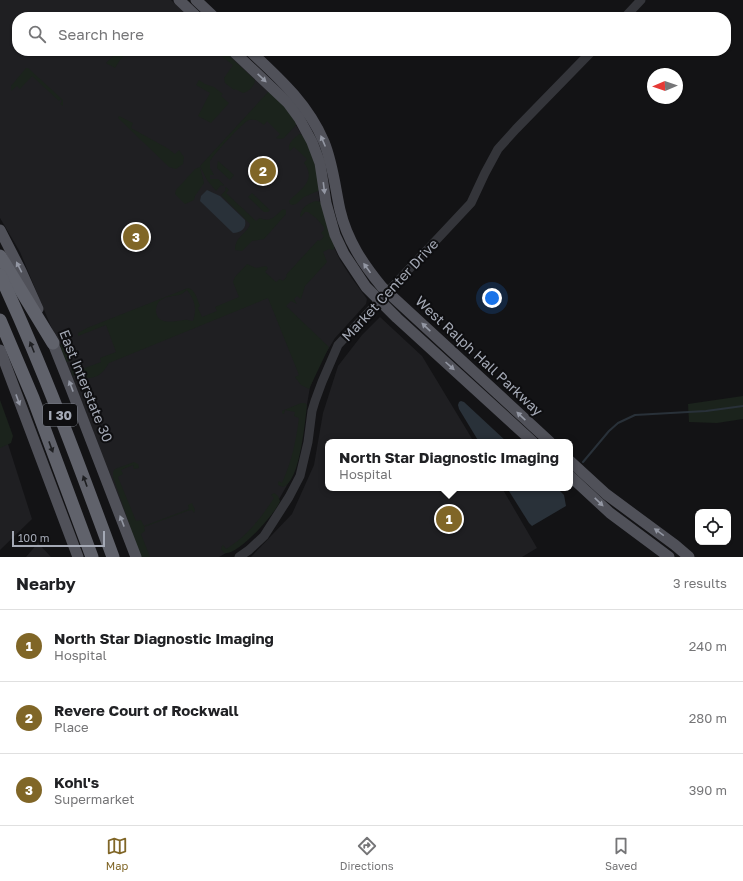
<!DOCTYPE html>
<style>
:root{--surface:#fff;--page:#f2f2f2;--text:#202124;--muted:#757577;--line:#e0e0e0;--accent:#806627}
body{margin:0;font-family:"Golos Text",sans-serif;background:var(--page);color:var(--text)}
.controls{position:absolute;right:12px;bottom:12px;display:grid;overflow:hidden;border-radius:8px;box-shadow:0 1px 3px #0004}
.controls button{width:36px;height:36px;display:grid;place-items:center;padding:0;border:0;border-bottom:1px solid var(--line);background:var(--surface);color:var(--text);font:20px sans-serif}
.compass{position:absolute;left:647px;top:68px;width:36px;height:36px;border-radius:50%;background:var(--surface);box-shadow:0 1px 3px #0004;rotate:268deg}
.scale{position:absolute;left:12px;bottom:10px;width:93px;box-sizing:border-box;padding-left:4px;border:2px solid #a4a9b5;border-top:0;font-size:11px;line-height:14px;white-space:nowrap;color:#a4a9b5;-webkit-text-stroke:3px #0e0e10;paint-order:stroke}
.you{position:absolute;left:492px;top:298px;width:14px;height:14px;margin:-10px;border:3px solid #fff;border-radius:50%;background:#1a73e8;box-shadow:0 0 0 6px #1a73e833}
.badge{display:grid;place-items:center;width:26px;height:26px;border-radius:50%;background:var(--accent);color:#fff;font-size:13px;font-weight:700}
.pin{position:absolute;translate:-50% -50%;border:2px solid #fff;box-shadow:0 1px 4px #0006}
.popup{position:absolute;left:325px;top:439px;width:248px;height:52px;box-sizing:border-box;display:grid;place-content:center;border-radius:8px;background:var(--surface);filter:drop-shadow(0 1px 3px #0005);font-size:13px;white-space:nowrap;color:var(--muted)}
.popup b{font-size:15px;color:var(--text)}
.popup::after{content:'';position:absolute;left:50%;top:100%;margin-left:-8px;border:8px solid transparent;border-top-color:var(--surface)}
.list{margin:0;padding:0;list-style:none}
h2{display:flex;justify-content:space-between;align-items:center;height:52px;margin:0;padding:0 16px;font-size:17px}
h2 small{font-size:13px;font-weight:400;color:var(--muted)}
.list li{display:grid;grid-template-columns:26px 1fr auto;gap:12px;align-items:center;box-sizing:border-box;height:72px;padding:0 16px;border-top:1px solid var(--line)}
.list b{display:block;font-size:15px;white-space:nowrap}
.list p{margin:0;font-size:13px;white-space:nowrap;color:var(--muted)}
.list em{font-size:13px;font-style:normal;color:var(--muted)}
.icon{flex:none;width:22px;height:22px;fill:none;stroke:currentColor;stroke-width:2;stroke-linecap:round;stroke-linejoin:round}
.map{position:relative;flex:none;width:743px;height:557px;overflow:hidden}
.search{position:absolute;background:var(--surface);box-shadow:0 1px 3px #0004;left:12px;right:12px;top:12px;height:44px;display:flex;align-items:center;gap:10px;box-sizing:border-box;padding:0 14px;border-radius:16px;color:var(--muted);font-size:15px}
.sheet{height:268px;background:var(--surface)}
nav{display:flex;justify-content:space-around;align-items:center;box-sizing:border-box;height:56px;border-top:1px solid var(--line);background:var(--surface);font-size:11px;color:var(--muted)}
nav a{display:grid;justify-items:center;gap:2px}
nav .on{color:var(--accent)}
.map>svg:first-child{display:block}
.built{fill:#1f1f22}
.green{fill:#1b231c;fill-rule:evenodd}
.water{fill:#293139}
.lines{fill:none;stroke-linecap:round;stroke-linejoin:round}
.stream{stroke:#293139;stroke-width:2}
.minor{stroke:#34353a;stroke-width:9}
.major{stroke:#505159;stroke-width:11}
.highway{stroke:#60626b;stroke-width:13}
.oneway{fill:#9397a3}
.oneway2{fill:#1e1f22}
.labels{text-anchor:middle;stroke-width:4;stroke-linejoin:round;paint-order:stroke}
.shield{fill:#0e0e10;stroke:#777a84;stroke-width:1}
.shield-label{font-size:13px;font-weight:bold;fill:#a4a9b5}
.street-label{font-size:14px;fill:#a4a9b5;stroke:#0e0e10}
</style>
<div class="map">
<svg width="743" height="557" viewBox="0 0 743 557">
<rect width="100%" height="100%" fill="#131315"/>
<!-- built -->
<g class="built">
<path d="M0,0H171L189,17H17V51H226L267,89L294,122L308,145L314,163L320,204L331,241L340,260L351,277L367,299L366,304L335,338L320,363L310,387L296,468L286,487L274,508L226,553L219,557H141L72,377L20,252L0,218Z"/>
<path d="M380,317L422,356L474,442H328V488H502L537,548L522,557H251L292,514L314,465L323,413L338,366L362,335Z"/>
<path d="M0,419L32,519L0,550Z"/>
<path d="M38,543L51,557H26Z"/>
</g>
<!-- green -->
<g class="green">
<path d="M118,51L127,52L120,60L115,68L106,63Z"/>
<path d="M215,51H224L255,80C255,86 248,92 243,93L235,89L234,90L225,83L224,78L233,65Z"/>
<path d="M26,68H28L63,100V106L60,104L62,101L60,99L59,101L32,76L20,89L17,86L11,91V86Z"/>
<path d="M199,80L205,84L214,87L223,94L221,96L229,103L211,123L198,116L210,93L196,85Z"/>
<path d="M270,90L281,101L296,123V125L284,138L281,139L276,138L280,134L267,121L264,125C260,122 255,118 249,120C243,122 214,154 210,161V168L214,175H210V179H218L224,185L223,186L221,185L216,191L207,180L200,166Z"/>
<path d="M119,116L133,123L131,128L167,148L175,154L179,150L184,157L183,164L176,169L169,167L118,118Z"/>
<path d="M299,134L303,135L315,161L320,190L304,197L296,204L292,205L290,204L289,201C301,189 317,180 304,163L307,159L294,147L290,151C286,144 294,139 299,134Z"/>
<path d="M218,161L234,175L230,180L217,168Z"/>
<path d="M200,167L204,183L195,196L194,200L185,204L175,194L176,190L195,169Z"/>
<path d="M226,187L229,190L226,193L256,221L260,218C271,223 275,216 283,209L286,210V214L264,239L252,241L242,251L235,250C235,236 248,233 250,224L221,195L226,190L225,188Z"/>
<path d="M252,193L270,210L268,212H264L248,197Z"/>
<path d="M316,201L322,202L335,246L333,250L329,249L323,252L327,262L305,286L301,299L297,296L294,299L297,304L291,301L286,306L329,347L309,389L301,385L295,377L299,375L268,298L109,363C99,380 91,380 72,375L71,368L75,366L77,371L101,362L100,358L116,352L106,325L78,336V333L87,328L188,288C196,290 197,300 200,306L198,308L202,317L217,311L215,307L239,297L233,282L235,277L247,264L256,268L266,266L268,268L265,272L276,282L280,279L283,281L287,276L286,275L318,240L320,241L324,236L321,233L324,230V227L316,218L308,212H305L301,217L300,216C301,207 309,203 316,201ZM187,290C195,300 197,309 193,321C190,321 188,319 184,320C175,321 157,326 156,311C156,306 158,302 161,300C166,296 174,296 179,295C183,294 184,292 187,290Z"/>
<path d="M65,342L72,360L68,362L66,361L60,347L61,344Z"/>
<path d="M743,396V419L717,423L689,422L688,404Z"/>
<path d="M0,400L13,436L11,443L0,448Z"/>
<path d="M301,403H305L307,405C305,422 300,482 283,487L278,485V483L279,481L282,483C292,461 296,441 299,418L294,416L295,412L285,410L284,414L282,413V411Z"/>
<path d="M134,462L138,464L139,468L134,469L133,465L121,470L123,474L118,477L136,521L141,520L144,526L189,509L188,505L192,503L195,510L194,513L192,510L187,511L144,527L145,531L141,534L150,557H139L129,523L113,477V472L115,469Z"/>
<path d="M274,493L278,496L280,501C276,513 237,557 224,553L221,549L222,546L223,545L226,549C247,536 261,518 274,498L271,495Z"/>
</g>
<!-- water -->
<g class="water">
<path d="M207,190L220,196L245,220C247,228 241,233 233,233L200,201L201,196Z"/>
<path d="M461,401L464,402L507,442H479L459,409L458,405L459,402Z"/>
<path d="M507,488H557L564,495L566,506L532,526L529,523Z"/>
</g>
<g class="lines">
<!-- stream -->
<path class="stream" d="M583,462L609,431L618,423L635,415L706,411L743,406"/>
<!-- minor -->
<g class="minor">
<path d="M625,17L641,0"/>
<path d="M239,557L249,550L264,536L289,497L300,476L308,442L312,411L315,401L322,382L338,345L471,203L485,173L498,149L516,129L592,51"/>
</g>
<!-- major -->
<g class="major">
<path d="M179,0L197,17"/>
<path d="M196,0L214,17"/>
<path d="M233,51L288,103L299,118L312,142L320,163L326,203L335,235L344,254L366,287L397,318L533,442"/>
<path d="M250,51C280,79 308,104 324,142C333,164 335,187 340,210C347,240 363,264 382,287L550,442"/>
<path d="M0,230L21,271L38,309"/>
<path d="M50,336L70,386L136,557"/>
<path d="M0,350L78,557"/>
<path d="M570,461L606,494L675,545L689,557"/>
<path d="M570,476L610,513L669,557"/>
</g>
<!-- highway -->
<g class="highway">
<path d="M0,256L53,343"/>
<path d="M0,275C43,367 78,462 113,557"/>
<path d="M0,320L33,398L92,557"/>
</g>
</g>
<!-- one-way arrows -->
<defs><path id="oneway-solid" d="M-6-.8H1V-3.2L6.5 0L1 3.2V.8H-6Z"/></defs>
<g class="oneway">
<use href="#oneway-solid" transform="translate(262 78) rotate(43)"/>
<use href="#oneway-solid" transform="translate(323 141) rotate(-113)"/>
<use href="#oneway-solid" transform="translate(324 188) rotate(83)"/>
<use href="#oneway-solid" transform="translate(19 267) rotate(-117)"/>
<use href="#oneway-solid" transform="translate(367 268) rotate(-126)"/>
<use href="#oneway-solid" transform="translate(426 327) rotate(-137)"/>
<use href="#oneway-solid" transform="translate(450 366) rotate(42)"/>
<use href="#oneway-solid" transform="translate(71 386) rotate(-111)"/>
<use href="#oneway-solid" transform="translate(18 400) rotate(70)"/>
<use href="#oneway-solid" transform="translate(521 416) rotate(-137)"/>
<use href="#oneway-solid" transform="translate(599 502) rotate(44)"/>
<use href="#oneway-solid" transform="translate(122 521) rotate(-111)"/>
<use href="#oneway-solid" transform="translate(659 532) rotate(-144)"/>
</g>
<g class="oneway2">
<use href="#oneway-solid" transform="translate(32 347) rotate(-112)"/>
<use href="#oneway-solid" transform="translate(51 447) rotate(70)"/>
<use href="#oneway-solid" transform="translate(85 481) rotate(-110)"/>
</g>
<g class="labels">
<!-- shield labels -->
<rect class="shield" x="43" y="404" width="34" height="22" rx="3"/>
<g class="shield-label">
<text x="60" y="420">I 30</text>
</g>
<!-- street labels -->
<g class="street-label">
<text transform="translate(390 290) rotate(-47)" y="5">Market Center Drive</text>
<text transform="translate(479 356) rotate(43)" y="5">West Ralph Hall Parkway</text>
<text transform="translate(86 386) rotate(68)" y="5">East Interstate 30</text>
</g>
</g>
</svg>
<div class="controls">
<button><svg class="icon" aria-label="locate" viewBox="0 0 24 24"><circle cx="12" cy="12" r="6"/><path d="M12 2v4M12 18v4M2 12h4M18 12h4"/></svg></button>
</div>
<svg class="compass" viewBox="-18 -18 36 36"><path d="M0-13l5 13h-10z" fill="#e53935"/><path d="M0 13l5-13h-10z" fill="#757577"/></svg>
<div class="scale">100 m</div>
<div class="you"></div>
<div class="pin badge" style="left:449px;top:519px">1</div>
<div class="popup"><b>North Star Diagnostic Imaging</b>Hospital</div>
<div class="pin badge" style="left:263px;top:171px">2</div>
<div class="pin badge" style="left:136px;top:237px">3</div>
<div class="search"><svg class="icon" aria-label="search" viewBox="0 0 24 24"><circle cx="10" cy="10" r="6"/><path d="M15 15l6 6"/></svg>Search here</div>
</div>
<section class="sheet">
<h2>Nearby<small>3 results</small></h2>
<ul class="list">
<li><span class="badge">1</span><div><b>North Star Diagnostic Imaging</b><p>Hospital</p></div><em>240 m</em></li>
<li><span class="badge">2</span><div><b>Revere Court of Rockwall</b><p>Place</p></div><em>280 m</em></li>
<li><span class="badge">3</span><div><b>Kohl's</b><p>Supermarket</p></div><em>390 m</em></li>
</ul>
</section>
<nav>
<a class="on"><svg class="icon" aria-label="map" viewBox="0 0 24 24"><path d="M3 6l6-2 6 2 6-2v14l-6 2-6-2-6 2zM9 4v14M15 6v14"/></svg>Map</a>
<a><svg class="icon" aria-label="directions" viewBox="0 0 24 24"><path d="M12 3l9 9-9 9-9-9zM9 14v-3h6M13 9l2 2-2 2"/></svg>Directions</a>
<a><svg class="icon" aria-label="saved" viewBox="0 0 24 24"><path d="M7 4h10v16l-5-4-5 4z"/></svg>Saved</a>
</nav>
